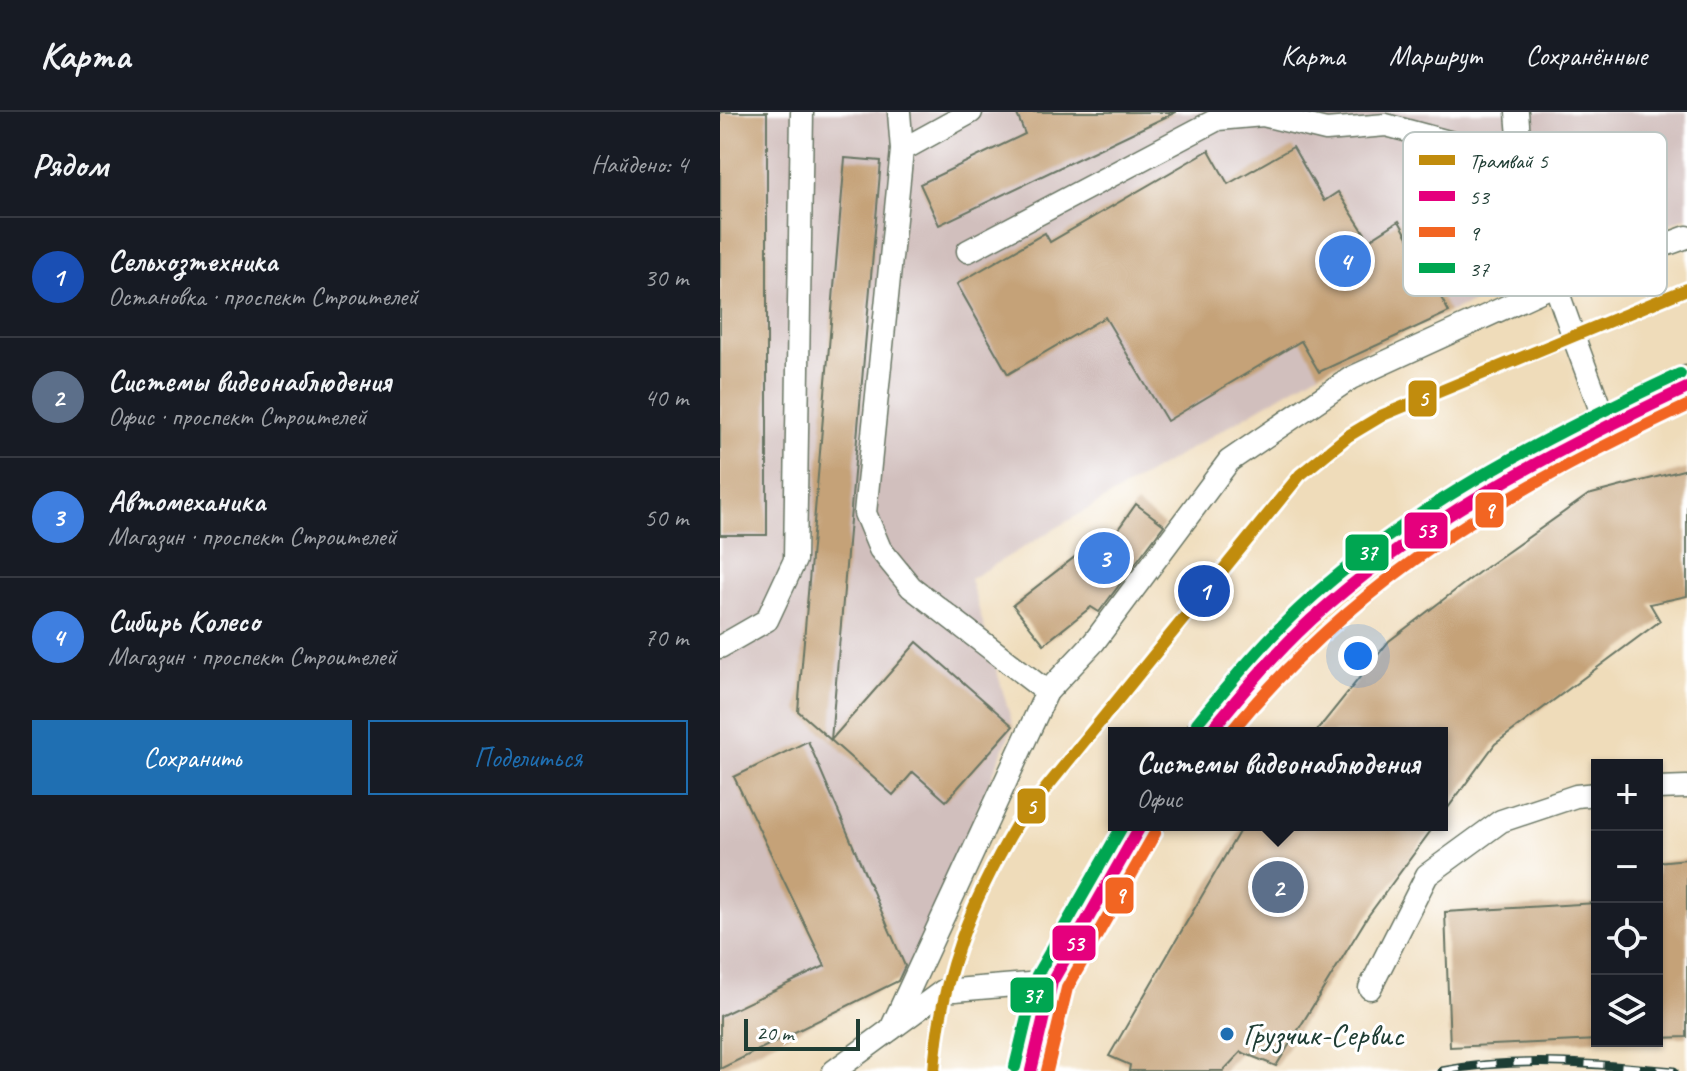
<!DOCTYPE html>
<html lang="ru">
<meta charset="utf-8">
<style>
:root{--surface:#171b24;--page:#20242c;--text:#f1f3f6;--muted:#9ea1a6;--line:#363941;--accent:#1f6fb2}
body{margin:0;font-family:Caveat,sans-serif;background:var(--page);color:var(--text)}
.controls{position:absolute;right:24px;bottom:24px;display:grid;overflow:hidden;border-radius:0px;box-shadow:0 2px 6px #0004}
.controls button{width:72px;height:72px;display:grid;place-items:center;padding:0;border:0;border-bottom:2px solid var(--line);background:var(--surface);color:var(--text);font:40px sans-serif}
.scale{position:absolute;left:24px;bottom:20px;width:116px;box-sizing:border-box;padding-left:8px;border:4px solid #1f3d34;border-top:0;font-size:22px;line-height:28px;white-space:nowrap;color:#1f3d34;-webkit-text-stroke:6px #fff;paint-order:stroke}
.you{position:absolute;left:638px;top:544px;width:28px;height:28px;margin:-20px;border:6px solid #fff;border-radius:50%;background:#1a73e8;box-shadow:0 0 0 12px #1a73e833}
.badge{display:grid;place-items:center;width:52px;height:52px;border-radius:50%;background:var(--accent);color:#fff;font-size:26px;font-weight:700}
.pin{position:absolute;translate:-50% -50%;border:4px solid #fff;box-shadow:0 2px 8px #0006}
.popup{position:absolute;left:388px;top:615px;width:340px;height:104px;box-sizing:border-box;display:grid;place-content:center;border-radius:0px;background:var(--surface);filter:drop-shadow(0 2px 6px #0005);font-size:26px;white-space:nowrap;color:var(--muted)}
.popup b{font-size:30px;color:var(--text)}
.popup::after{content:'';position:absolute;left:50%;top:100%;margin-left:-16px;border:16px solid transparent;border-top-color:var(--surface)}
.list{margin:0;padding:0;list-style:none}
h2{display:flex;justify-content:space-between;align-items:center;height:104px;margin:0;padding:0 32px;font-size:34px}
h2 small{font-size:26px;font-weight:400;color:var(--muted)}
.list li{display:grid;grid-template-columns:52px 1fr auto;gap:24px;align-items:center;box-sizing:border-box;height:120px;padding:0 32px;border-top:2px solid var(--line)}
.list b{display:block;font-size:30px;white-space:nowrap}
.list p{margin:0;font-size:26px;white-space:nowrap;color:var(--muted)}
.list em{font-size:26px;font-style:normal;color:var(--muted)}
.actions{display:flex;gap:16px;padding:24px 32px}
.actions a{flex:1;padding:18px 0;border:2px solid var(--accent);border-radius:0px;text-align:center;font-size:28px;color:var(--accent)}
.actions .main{background:var(--accent);color:#fff}
.icon{flex:none;width:44px;height:44px;fill:none;stroke:currentColor;stroke-width:2;stroke-linecap:round;stroke-linejoin:round}
.map{position:relative;flex:none;width:967px;height:959px;overflow:hidden}
header{display:flex;align-items:center;gap:48px;box-sizing:border-box;height:112px;padding:0 40px;background:var(--surface);border-bottom:2px solid var(--line)}
header strong{font-size:38px}
nav{display:flex;gap:44px;margin-inline-start:auto;font-size:28px}
main{display:flex}
aside{flex:1;background:var(--surface)}
.map>svg:first-child{display:block}
.industrial{fill:#d1bfbd}
.building{fill:#c5a278}
.lines{fill:none;stroke-linecap:round;stroke-linejoin:round}
.service-casing{stroke:#687563;stroke-width:25}
.primary-casing{stroke:#687563;stroke-width:47}
.service{stroke:#fff;stroke-width:22}
.primary{stroke:#f6c16b;stroke-width:44}
.rail-casing{stroke:#1f3d34;stroke-width:9}
.rail{stroke:#fff;stroke-width:6;stroke-dasharray:18;stroke-linecap:butt}
.bus-1-casing{stroke:#fff;stroke-width:18}
.bus-2-casing{stroke:#fff;stroke-width:18}
.bus-3-casing{stroke:#fff;stroke-width:18}
.bus-1{stroke:#e5007d;stroke-width:12}
.bus-2{stroke:#f26522;stroke-width:12}
.bus-3{stroke:#00a651;stroke-width:12}
.tram-1-casing{stroke:#fff;stroke-width:18}
.tram-1{stroke:#c18c0d;stroke-width:12}
.poi-dot{fill:#1f6fb2;stroke:#fff;stroke-width:3}
.labels{text-anchor:middle;stroke-width:6;stroke-linejoin:round;paint-order:stroke}
.poi-label{font-size:32px;fill:#1f3d34;stroke:#fff;text-anchor:start}
.key{fill:#fff;stroke:#bcc5c2;stroke-width:2}
.key-label{font-size:22px;fill:#1f3d34}
.line-badge{stroke:#fff;stroke-width:3}
.badge-label{font-size:22px;text-anchor:middle;font-weight:bold;fill:#fff}
</style>
<header>
<strong>Карта</strong>
<nav><a>Карта</a><a>Маршрут</a><a>Сохранённые</a></nav>
</header>
<main>
<aside>
<h2>Рядом<small>Найдено: 4</small></h2>
<ul class="list">
<li><span class="badge" style="background:#1a4fb4">1</span><div><b>Сельхозтехника</b><p>Остановка · проспект Строителей</p></div><em>30 m</em></li>
<li><span class="badge" style="background:#5c6f8a">2</span><div><b>Системы видеонаблюдения</b><p>Офис · проспект Строителей</p></div><em>40 m</em></li>
<li><span class="badge" style="background:#3f7fe0">3</span><div><b>Автомеханика</b><p>Магазин · проспект Строителей</p></div><em>50 m</em></li>
<li><span class="badge" style="background:#3f7fe0">4</span><div><b>Сибирь Колесо</b><p>Магазин · проспект Строителей</p></div><em>70 m</em></li>
</ul>
<div class="actions"><a class="main">Сохранить</a><a>Поделиться</a></div>
</aside>
<div class="map">
<svg width="967" height="959" viewBox="0 0 967 959">
<rect width="100%" height="100%" fill="#fff"/>
<filter id="ink" filterUnits="userSpaceOnUse"><feTurbulence type="fractalNoise" baseFrequency=".0125" numOctaves="2"/><feDisplacementMap in="SourceGraphic" scale="16" xChannelSelector="R" yChannelSelector="G"/><feConvolveMatrix kernelMatrix="1 2 1 2 8 2 1 2 1" color-interpolation-filters="sRGB"/></filter>
<filter id="wash" filterUnits="userSpaceOnUse"><feTurbulence type="fractalNoise" baseFrequency=".006" numOctaves="4" result="noise"/><feDisplacementMap in="SourceGraphic" scale="32" xChannelSelector="R" yChannelSelector="G"/><feGaussianBlur stdDeviation="1.8" result="paint"/><feColorMatrix in="noise" values="0 0 0 0 0 0 0 0 0 0 0 0 0 0 0 0 0 1.4 0 .05"/><feComposite in="paint" operator="in"/></filter>
<g filter="url(#wash)">
<rect width="100%" height="100%" fill="#efdcba"/>
<!-- industrial -->
<path class="industrial" d="M0,0H967V105L729,200L600,260L250,467L293,614L189,863L0,957Z"/>
<g id="blocks">
<!-- building -->
<g class="building">
<rect x="0" y="0" width="47" height="423"/>
<path d="M296,0H456L219,113L200,72L305,22Z"/>
<path d="M573,35L604,89L618,80L649,128L679,109L729,200L599,260L581,229L447,309L385,205L288,262L237,172L325,121L330,130L489,38L508,72Z"/>
<path d="M125,46L161,49L111,628L197,530L293,614L226,689L193,660L173,683L78,599Z"/>
<path d="M967,357V484L930,492L940,509L775,632L722,704V621H595L669,529L762,458L868,383Z"/>
<path d="M416,392L444,413L379,500L371,495L324,532L293,493L374,430L382,440Z"/>
<path d="M88,629L185,854L178,869L0,957V904L105,854L14,665Z"/>
<path d="M523,713H715L648,804L556,954L521,940L503,959H409L410,953L389,944Z"/>
<path d="M967,747V925L937,926V750Z"/>
<path d="M877,791V928L730,935L725,800Z"/>
</g>
</g>
</g>
<g filter="url(#ink)">
<use href="#blocks" fill-opacity="0" stroke="#687563" stroke-width="2"/>
<g class="lines">
<defs>
<g id="service">
<path d="M179,0L182,38"/>
<path d="M251,0L182,38L145,401L160,437L191,475L327,580"/>
<path d="M797,0C804,109 850,211 886,313"/>
<path d="M248,139L498,7L543,3L606,18L666,13L800,49"/>
<path d="M0,535L47,508L75,448L82,0"/>
<path d="M937,676L967,675"/>
<path d="M650,876L707,763L781,709L856,684L877,682"/>
<path d="M171,917L327,580L374,530L509,349L631,266L834,173L967,125"/>
<path d="M114,959L223,879L332,870"/>
</g>
<g id="primary">
<path d="M489,621C613,455 782,360 967,276"/>
<path d="M311,959L332,870L421,713"/>
</g>
</defs>
<!-- service casing -->
<use href="#service" class="service-casing"/>
<!-- primary casing -->
<use href="#primary" class="primary-casing"/>
<!-- service -->
<use href="#service" class="service"/>
<!-- primary -->
<use href="#primary" class="primary"/>
<defs>
<path id="rail" d="M722,959C798,944 878,952 954,959"/>
</defs>
<!-- rail casing -->
<use href="#rail" class="rail-casing"/>
<!-- rail -->
<use href="#rail" class="rail"/>
<defs>
<g id="bus-1">
<path d="M489,621C521,582 553,543 591,508C701,407 833,339 967,276"/>
<path d="M311,959L332,870L421,713"/>
</g>
<g id="bus-2">
<path d="M510,621C639,464 786,379 967,294"/>
<path d="M327,959L347,876L435,721"/>
</g>
<g id="bus-3">
<path d="M477,611C509,572 541,533 578,498C689,394 825,325 960,262"/>
<path d="M295,955L317,863L403,713"/>
</g>
</defs>
<!-- bus-1 casing -->
<use href="#bus-1" class="bus-1-casing"/>
<!-- bus-2 casing -->
<use href="#bus-2" class="bus-2-casing"/>
<!-- bus-3 casing -->
<use href="#bus-3" class="bus-3-casing"/>
<!-- bus-1 -->
<use href="#bus-1" class="bus-1"/>
<!-- bus-2 -->
<use href="#bus-2" class="bus-2"/>
<!-- bus-3 -->
<use href="#bus-3" class="bus-3"/>
<defs>
<path id="tram-1" d="M214,959C220,867 250,791 297,712L580,363L628,324L663,303L967,177"/>
</defs>
<!-- tram-1 casing -->
<use href="#tram-1" class="tram-1-casing"/>
<!-- tram-1 -->
<use href="#tram-1" class="tram-1"/>
</g>
</g>
<!-- markers -->
<circle class="poi-dot" cx="507" cy="922" r="8"/>
<g class="labels">
<!-- poi labels -->
<g class="poi-label">
<text x="523" y="933">Грузчик-Сервис</text>
</g>
</g>
<!-- legend -->
<rect x="683" y="20" width="264" height="164" rx="12" class="key"/>
<rect x="699" y="43" width="36" height="10" fill="#c18c0d"/>
<rect x="699" y="79" width="36" height="10" fill="#e5007d"/>
<rect x="699" y="115" width="36" height="10" fill="#f26522"/>
<rect x="699" y="151" width="36" height="10" fill="#00a651"/>
<g class="key-label">
<text x="749" y="56">Трамвай 5</text>
<text x="749" y="92">53</text>
<text x="749" y="128">9</text>
<text x="749" y="164">37</text>
</g>
<g class="line-badge">
<rect x="687" y="267" width="31" height="39" rx="8" fill="#c18c0d"/>
<rect x="754" y="379" width="31" height="38" rx="8" fill="#f26522"/>
<rect x="683" y="399" width="46" height="39" rx="8" fill="#e5007d"/>
<rect x="624" y="421" width="46" height="39" rx="8" fill="#00a651"/>
<rect x="296" y="675" width="31" height="38" rx="8" fill="#c18c0d"/>
<rect x="384" y="764" width="31" height="39" rx="8" fill="#f26522"/>
<rect x="331" y="812" width="46" height="38" rx="8" fill="#e5007d"/>
<rect x="289" y="864" width="46" height="38" rx="8" fill="#00a651"/>
</g>
<g class="badge-label">
<text x="703" y="294">5</text>
<text x="769" y="406">9</text>
<text x="706" y="426">53</text>
<text x="647" y="448">37</text>
<text x="311" y="702">5</text>
<text x="400" y="791">9</text>
<text x="354" y="839">53</text>
<text x="312" y="891">37</text>
</g>
</svg>
<div class="controls">
<button>+</button>
<button>−</button>
<button><svg class="icon" aria-label="locate" viewBox="0 0 24 24"><circle cx="12" cy="12" r="6"/><path d="M12 2v4M12 18v4M2 12h4M18 12h4"/></svg></button>
<button><svg class="icon" aria-label="layers" viewBox="0 0 24 24"><path d="M12 4l9 5-9 5-9-5zM3 14l9 5 9-5"/></svg></button>
</div>
<div class="scale">20 m</div>
<div class="you"></div>
<div class="pin badge" style="left:484px;top:479px;background:#1a4fb4">1</div>
<div class="pin badge" style="left:558px;top:775px;background:#5c6f8a">2</div>
<div class="popup"><b>Системы видеонаблюдения</b>Офис</div>
<div class="pin badge" style="left:384px;top:446px;background:#3f7fe0">3</div>
<div class="pin badge" style="left:625px;top:149px;background:#3f7fe0">4</div>
</div>
</main>
